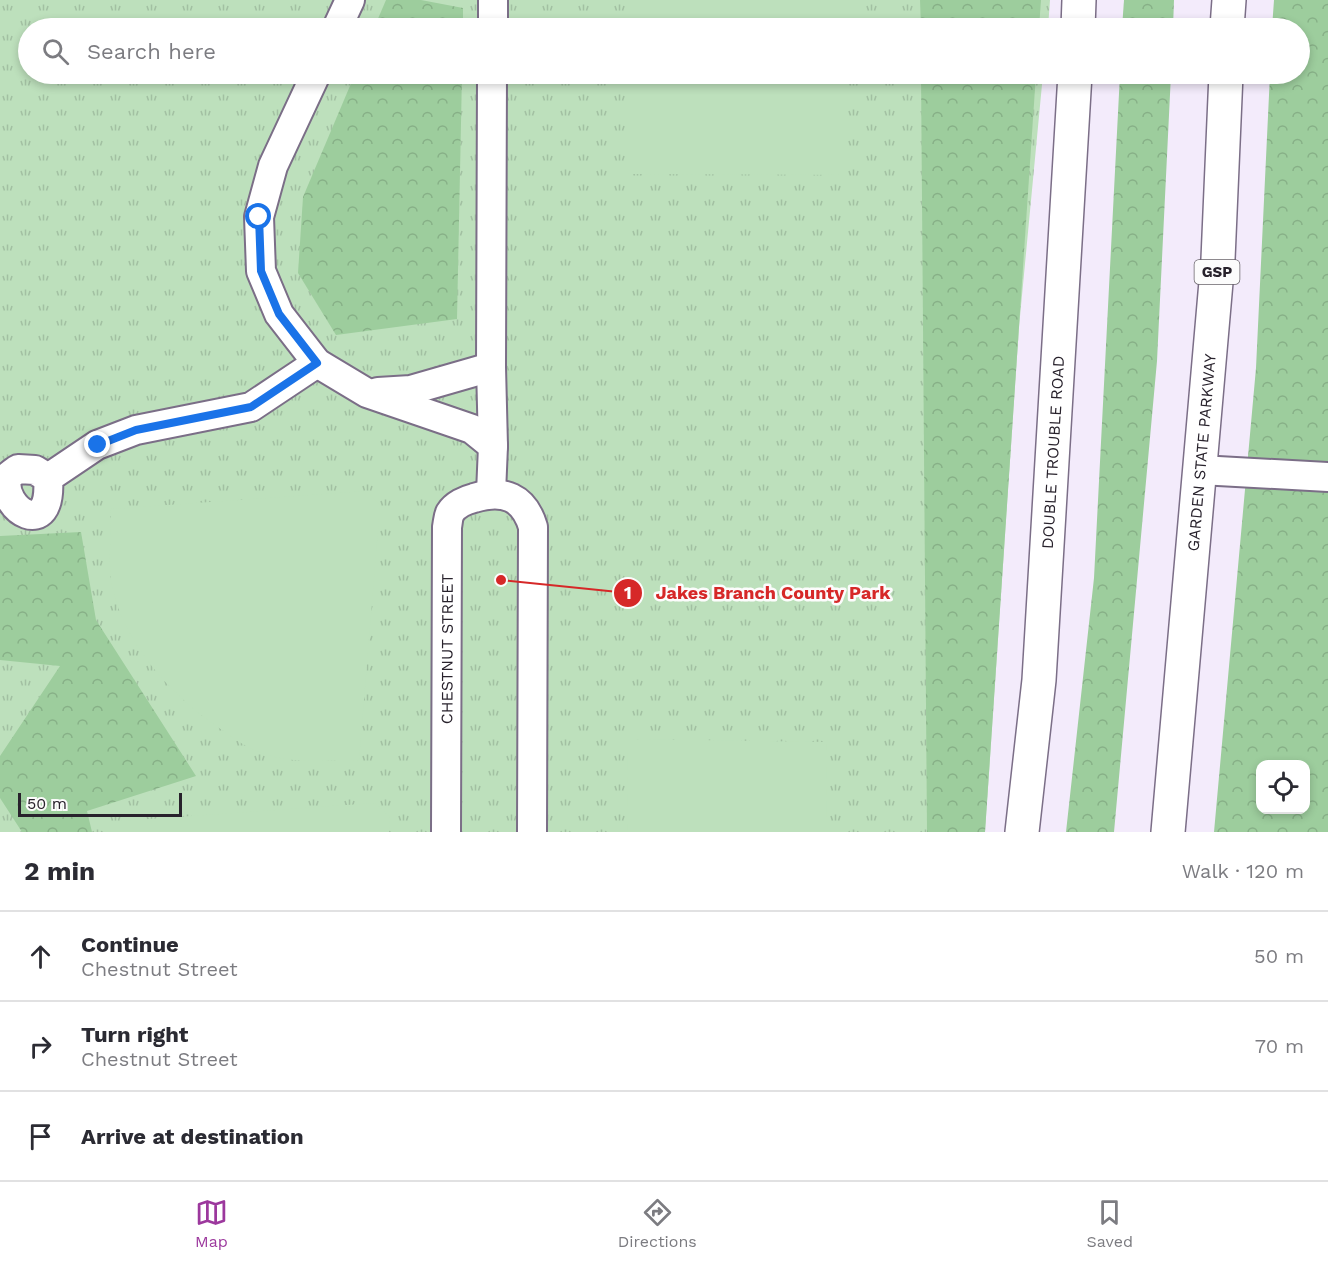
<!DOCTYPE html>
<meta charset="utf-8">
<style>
:root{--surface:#fff;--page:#f7f7f7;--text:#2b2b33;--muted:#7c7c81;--line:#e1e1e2;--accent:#9c389d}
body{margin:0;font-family:"Work Sans",sans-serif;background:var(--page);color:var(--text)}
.controls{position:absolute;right:18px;bottom:18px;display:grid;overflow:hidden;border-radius:12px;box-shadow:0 3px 9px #0003}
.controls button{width:54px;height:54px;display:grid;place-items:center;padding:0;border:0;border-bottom:2px solid var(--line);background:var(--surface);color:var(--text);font:30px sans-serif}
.scale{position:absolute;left:18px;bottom:15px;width:164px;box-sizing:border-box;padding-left:6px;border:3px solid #28222c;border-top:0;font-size:16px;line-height:21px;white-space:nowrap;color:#28222c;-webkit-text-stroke:4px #fcfcfc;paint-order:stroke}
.stop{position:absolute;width:18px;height:18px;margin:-14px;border:4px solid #1a73e8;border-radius:50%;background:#fff}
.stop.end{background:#1a73e8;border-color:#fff;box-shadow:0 2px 6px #0008}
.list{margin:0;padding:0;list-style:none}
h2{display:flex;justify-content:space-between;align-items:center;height:78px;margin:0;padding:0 24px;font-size:26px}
h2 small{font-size:20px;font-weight:400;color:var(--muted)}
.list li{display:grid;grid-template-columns:39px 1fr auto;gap:18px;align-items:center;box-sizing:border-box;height:90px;padding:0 24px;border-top:2px solid var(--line)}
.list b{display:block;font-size:22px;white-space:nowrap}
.list p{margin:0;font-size:20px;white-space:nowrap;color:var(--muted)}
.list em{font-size:20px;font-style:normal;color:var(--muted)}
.icon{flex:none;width:33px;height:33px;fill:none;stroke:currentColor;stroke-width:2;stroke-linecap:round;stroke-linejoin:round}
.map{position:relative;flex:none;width:1328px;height:832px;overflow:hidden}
.search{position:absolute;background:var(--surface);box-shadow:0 3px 9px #0003;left:18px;right:18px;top:18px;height:66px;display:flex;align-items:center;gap:15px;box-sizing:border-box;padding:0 21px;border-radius:33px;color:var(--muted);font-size:22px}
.sheet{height:348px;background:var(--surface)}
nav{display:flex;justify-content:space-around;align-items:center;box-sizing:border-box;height:84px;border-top:2px solid var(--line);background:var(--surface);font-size:16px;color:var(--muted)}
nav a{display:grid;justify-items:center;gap:3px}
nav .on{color:var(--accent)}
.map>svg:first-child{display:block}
.grass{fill:url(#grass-tufts)}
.forest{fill:url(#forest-crowns);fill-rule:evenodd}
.garden{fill:#bde0bc}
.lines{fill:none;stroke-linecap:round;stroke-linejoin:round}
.minor-casing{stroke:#7b6e87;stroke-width:32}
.major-casing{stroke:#7b6e87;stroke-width:36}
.highway-casing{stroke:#7b6e87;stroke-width:36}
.minor{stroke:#fff;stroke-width:28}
.major{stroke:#fff;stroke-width:33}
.highway{stroke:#fff;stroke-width:33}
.route{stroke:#1a73e8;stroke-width:8}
.labels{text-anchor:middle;stroke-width:5;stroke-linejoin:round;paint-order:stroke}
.shield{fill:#fcfcfc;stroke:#68636a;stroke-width:1.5}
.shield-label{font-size:15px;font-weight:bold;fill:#28222c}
.street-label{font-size:16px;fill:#28222c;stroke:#fcfcfc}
.leader{fill:none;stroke:#d62828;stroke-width:2}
.callout-dot{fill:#d62828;stroke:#fcfcfc;stroke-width:2}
.mark-label{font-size:18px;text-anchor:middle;font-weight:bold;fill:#fff}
.callout-label{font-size:18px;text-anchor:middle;font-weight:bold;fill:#d62828;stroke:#fcfcfc;stroke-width:5;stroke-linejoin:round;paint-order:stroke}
</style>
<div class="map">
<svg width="1328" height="832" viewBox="0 0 1328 832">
<defs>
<pattern id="grass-tufts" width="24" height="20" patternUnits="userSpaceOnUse" patternTransform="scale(1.5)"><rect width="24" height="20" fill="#bde0bc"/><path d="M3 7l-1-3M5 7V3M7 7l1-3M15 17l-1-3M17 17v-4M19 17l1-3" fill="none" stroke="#a2c0a2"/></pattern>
<pattern id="forest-crowns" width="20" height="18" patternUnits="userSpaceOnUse" patternTransform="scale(1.5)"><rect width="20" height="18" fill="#9dcd9d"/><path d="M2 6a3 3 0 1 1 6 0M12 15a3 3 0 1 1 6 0" fill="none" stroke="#87b087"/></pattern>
</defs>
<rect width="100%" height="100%" fill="#f3ebfb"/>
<!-- grass -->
<path class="grass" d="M0,0H1050L1048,28H28V74H1043L1019,327L985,832H0Z"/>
<!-- forest -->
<g class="forest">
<path d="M386,0H421L463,8V28H374Z"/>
<path d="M920,0H1041L1039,28H921Z"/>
<path d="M1124,0H1174L1173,28H1122Z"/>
<path d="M1274,0H1328V832H1214L1256,368L1270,74H1300V28H1272ZM1260,764H1306V810H1260Z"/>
<path d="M355,74H462L457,319L336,335L298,273L303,197Z"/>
<path d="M921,74H1036L985,832H927Z"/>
<path d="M1120,74H1171L1157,361L1114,832H1066L1094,578Z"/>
<path d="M81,532L96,620L196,776L87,811L92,832H22L0,798V756L60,666L0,660V536Z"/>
</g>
<!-- garden -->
<g class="garden">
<rect x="629" y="0" width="219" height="28"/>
<path d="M628,74H847V175L628,174Z"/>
<path d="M366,491L380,505L359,761C329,760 296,764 268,755C253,751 240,743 228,734C176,701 126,648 112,587C108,566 111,531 111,509Z"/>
<path d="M628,739L827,742L826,832H627Z"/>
<path d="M375,803L390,817L389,832H120V821Z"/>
</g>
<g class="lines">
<defs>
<g id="minor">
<path d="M337,28L350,0"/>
<path d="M493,28V0"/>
<path d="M316,74L273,166L259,217L261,271L279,314L317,363L367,393L472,429L493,446"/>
<path d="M378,392L411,390L491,367"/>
<path d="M1200,470L1328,477"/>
<path d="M48,478C53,543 0,509 7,478C10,474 14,472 18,469L35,470L48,478L97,445L136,430L251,407L317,363"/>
<path d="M491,493L493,446L491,367L492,74"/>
<path id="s1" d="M446,832L447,527C448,522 448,517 450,513C455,505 466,500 474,498C504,489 524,497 533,527L532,832"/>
</g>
<g id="major">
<path d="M1078,28L1079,0"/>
<path id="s2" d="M1022,832L1039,680L1075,74"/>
</g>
<g id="highway">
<path d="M1227,28L1229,0"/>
<path id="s3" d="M1168,832L1218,259L1226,74"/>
</g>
</defs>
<!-- minor casing -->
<use href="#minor" class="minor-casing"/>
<!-- major casing -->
<use href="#major" class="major-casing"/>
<!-- highway casing -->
<use href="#highway" class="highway-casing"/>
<!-- minor -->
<use href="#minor" class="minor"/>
<!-- major -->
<use href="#major" class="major"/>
<!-- highway -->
<use href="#highway" class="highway"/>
</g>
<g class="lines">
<!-- route -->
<path class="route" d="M98,445L136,430L251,407L317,363L279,314L261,271L259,217"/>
</g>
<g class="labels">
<!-- shield labels -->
<rect class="shield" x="1194.5" y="260" width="45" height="24" rx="4.5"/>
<g class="shield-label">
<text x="1217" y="277">GSP</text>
</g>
<!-- street labels -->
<g class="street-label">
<text dy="6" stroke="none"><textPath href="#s2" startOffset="381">DOUBLE TROUBLE ROAD</textPath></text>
<text dy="6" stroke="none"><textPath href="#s3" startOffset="381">GARDEN STATE PARKWAY</textPath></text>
<text dy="6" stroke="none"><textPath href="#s1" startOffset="183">CHESTNUT STREET</textPath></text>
</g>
</g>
<!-- callouts -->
<path class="leader" d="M501 580L628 593"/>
<g class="callout-dot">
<circle cx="501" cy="580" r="6"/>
<circle cx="628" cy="593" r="15"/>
</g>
<g class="mark-label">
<text x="628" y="599">1</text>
</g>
<g class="callout-label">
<text x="773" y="599">Jakes Branch County Park</text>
</g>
</svg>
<div class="controls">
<button><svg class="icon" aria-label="locate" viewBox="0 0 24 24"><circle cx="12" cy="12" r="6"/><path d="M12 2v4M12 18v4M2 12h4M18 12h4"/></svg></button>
</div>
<div class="scale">50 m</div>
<div class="stop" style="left:259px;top:217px"></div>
<div class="stop end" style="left:98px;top:445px"></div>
<div class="search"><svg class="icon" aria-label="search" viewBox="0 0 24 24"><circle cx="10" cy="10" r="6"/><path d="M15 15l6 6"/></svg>Search here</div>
</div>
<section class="sheet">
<h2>2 min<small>Walk · 120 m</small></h2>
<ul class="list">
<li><svg class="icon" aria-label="ahead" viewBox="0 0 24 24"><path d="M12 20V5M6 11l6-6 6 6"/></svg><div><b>Continue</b><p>Chestnut Street</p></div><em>50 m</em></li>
<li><svg class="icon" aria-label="right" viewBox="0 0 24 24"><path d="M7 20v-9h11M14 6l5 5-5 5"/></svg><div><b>Turn right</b><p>Chestnut Street</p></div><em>70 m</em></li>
<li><svg class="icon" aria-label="arrive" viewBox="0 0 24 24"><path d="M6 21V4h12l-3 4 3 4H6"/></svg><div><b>Arrive at destination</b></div></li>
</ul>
</section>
<nav>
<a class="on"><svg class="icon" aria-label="map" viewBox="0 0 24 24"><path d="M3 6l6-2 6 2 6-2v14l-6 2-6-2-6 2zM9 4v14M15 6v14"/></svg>Map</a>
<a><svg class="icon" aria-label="directions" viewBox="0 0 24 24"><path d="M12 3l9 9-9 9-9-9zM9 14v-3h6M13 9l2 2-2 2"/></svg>Directions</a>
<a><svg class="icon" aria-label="saved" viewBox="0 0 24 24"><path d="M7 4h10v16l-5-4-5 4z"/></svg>Saved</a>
</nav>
